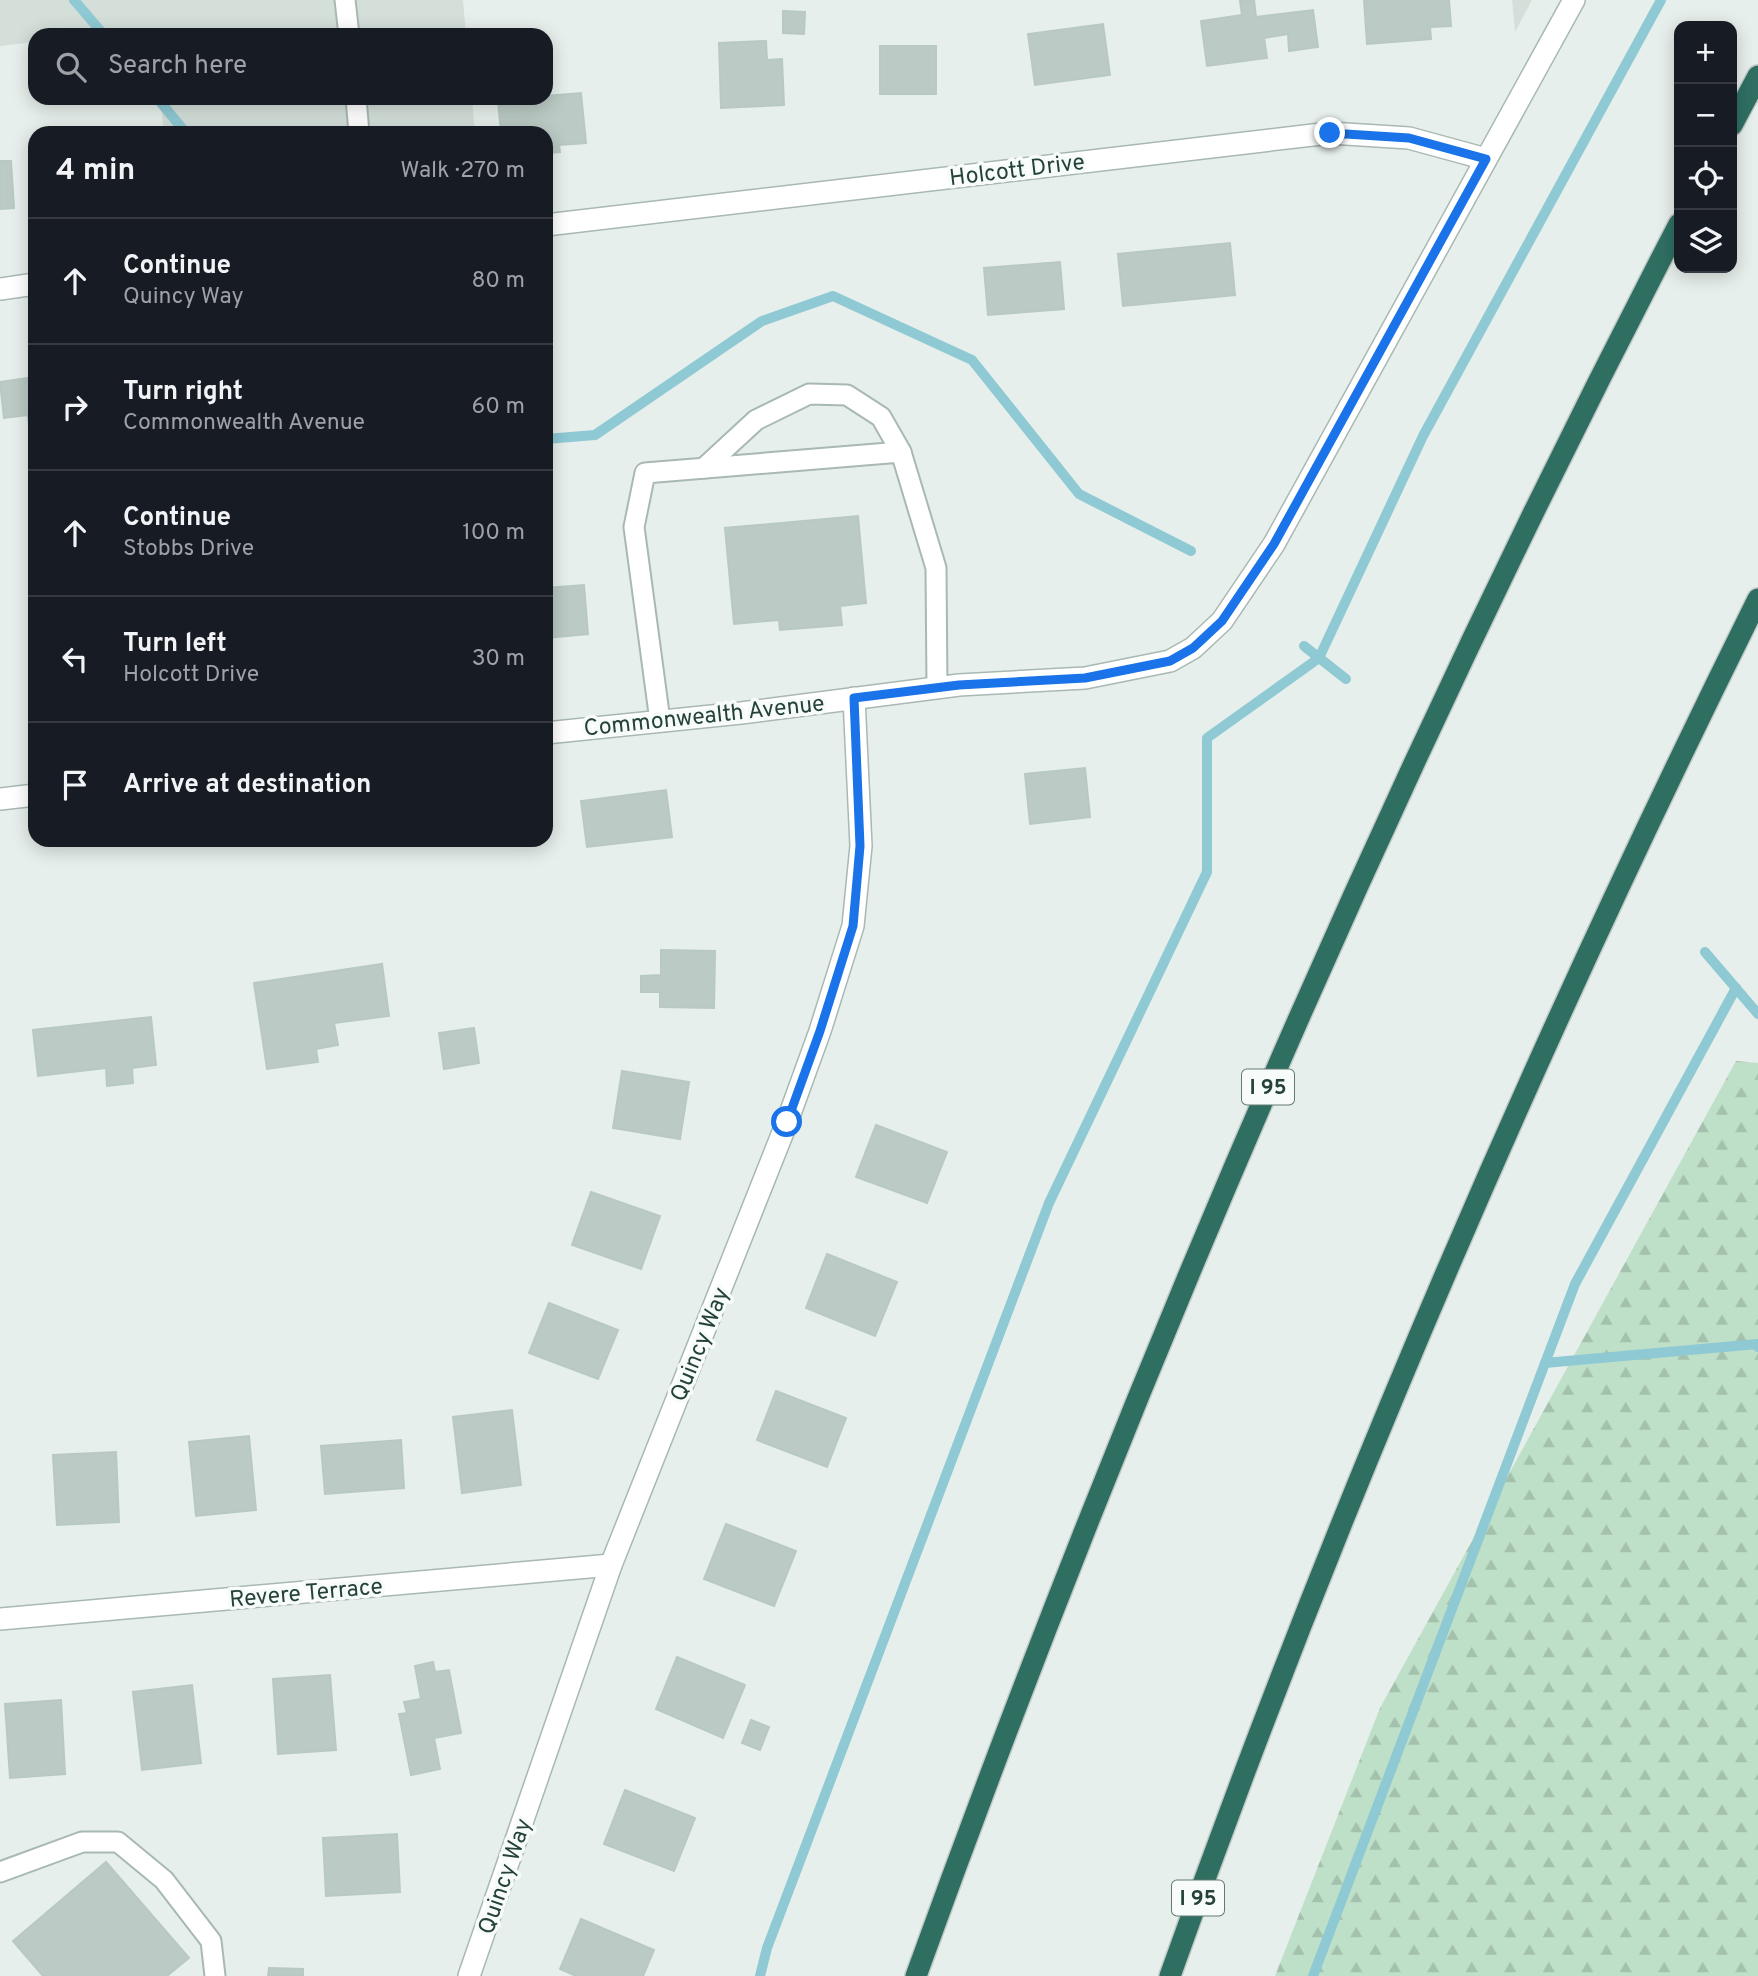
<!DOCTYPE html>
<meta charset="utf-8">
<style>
:root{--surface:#171b24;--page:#20242c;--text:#f1f3f6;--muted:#9ea1a6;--line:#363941}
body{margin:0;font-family:Overpass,sans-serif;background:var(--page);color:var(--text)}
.controls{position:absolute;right:21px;top:21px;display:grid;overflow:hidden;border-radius:14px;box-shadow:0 4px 18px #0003}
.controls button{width:63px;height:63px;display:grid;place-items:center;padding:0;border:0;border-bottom:2px solid var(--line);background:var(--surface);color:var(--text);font:35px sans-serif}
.stop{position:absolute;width:21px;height:21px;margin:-16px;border:5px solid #1a73e8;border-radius:50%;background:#fff}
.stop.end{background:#1a73e8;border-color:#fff;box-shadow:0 2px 7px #0008}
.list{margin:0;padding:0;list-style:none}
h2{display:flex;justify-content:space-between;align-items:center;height:91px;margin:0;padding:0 28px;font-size:30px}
h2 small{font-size:23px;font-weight:400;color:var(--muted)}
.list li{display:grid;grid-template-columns:46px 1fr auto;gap:21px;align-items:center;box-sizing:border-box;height:126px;padding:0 28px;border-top:2px solid var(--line)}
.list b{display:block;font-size:26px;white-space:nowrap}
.list p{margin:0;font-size:23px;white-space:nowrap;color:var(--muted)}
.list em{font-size:23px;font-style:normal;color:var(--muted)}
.icon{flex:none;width:38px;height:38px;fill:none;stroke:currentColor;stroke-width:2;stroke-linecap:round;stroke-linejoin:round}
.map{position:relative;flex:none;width:1758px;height:1976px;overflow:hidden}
.search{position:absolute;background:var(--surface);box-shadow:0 4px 18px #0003;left:28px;top:28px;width:525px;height:77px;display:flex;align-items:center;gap:18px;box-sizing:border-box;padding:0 24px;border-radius:21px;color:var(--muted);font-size:26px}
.panel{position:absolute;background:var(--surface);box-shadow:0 4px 18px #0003;left:28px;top:126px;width:525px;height:721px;border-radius:21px}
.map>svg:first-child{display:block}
.built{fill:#d4dfda}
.forest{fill:url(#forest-firs)}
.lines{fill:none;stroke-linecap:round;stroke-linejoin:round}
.stream{stroke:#8ec9d4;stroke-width:10}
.building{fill:#bbcac4;stroke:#b8c9c2;stroke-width:2}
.lane-casing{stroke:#a8b8b2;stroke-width:23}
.street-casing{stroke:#a8b8b2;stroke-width:24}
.highway-casing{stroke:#c2cac8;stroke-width:24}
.lane{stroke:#fff;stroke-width:19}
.street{stroke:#fff;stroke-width:21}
.highway{stroke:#2f6f62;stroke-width:21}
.route{stroke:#1a73e8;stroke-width:9}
.labels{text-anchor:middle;stroke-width:7;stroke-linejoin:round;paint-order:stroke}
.shield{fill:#f7fbf9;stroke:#637a73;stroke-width:2}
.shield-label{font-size:21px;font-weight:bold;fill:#24423a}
.street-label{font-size:23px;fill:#24423a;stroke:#f7fbf9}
</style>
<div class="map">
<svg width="1758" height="1976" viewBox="0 0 1758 1976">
<defs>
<pattern id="forest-firs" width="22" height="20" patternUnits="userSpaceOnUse" patternTransform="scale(1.75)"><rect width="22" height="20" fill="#bfe0c8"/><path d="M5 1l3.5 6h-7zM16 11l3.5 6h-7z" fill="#a4c1ad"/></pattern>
</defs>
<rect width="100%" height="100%" fill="#e6efeb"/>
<!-- built -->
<g class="built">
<path d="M0,0H463L466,35H155L154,29L95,35H35V42L0,46Z"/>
<path d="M1512,0H1532L1515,32Z"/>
<path d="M160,98H472L475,133H164Z"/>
</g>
<!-- forest -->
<path class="forest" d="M1736,1061L1758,1063V1976H1275L1380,1708Z"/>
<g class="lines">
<!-- stream -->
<g class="stream">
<path d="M74,0L104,35"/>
<path d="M157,98L186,133"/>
<path d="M546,439L595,435L762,321L833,296L972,360L1079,494L1191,551"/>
<path d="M1304,646L1346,679"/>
<path d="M1705,952L1758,1014"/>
<path d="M1545,1363L1757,1344L1758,1347"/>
<path d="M760,1976L767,1948L1049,1203L1207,872V738L1319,658L1423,436L1661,0"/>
<path d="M1313,1976L1575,1284L1736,988"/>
</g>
</g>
<!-- building -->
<g class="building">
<path d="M1254,0L1256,17L1313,10L1318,47L1289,51L1288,34L1264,38L1267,58L1207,66L1201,21L1242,15L1240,1Z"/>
<path d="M1364,0H1449L1451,26L1430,27L1431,39L1367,44Z"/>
<path d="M783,11L805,12L804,34L783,33Z"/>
<path d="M1103,24L1110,75L1035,85L1028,34Z"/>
<path d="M766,41L767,60L782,59L784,105L721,108L719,43Z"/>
<rect x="880" y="46" width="56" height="48"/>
<path d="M581,93L586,143L559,145L560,152L548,153L546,133H501L498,101L546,98V96Z"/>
<path d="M0,161H11L14,208L0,209Z"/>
<path d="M1230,243L1235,295L1123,306L1118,254Z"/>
<path d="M1060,262L1064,309L988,315L984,268Z"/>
<path d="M546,324L552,362L546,363Z"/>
<path d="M35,377V424L29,425L28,415L4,418L0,382Z"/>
<path d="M858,516L866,603L840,606L842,625L780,630L779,620L734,624L725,528Z"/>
<path d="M584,585L588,634L546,638V588Z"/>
<path d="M1085,768L1090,817L1030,824L1025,774Z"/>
<path d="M666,790L672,837L587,847L581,801Z"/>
<path d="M661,950L715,951L714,1008L660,1007V992H641V976L661,975Z"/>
<path d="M382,964L389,1016L334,1023L338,1045L316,1049L318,1062L267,1069L254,983Z"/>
<path d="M151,1017L156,1065L132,1068L133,1083L107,1086L106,1068L38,1076L33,1030Z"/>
<path d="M474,1028L479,1063L444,1069L439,1033Z"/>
<path d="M622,1071L689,1082L680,1139L613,1128Z"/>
<path d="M876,1125L947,1152L927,1203L856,1177Z"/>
<path d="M591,1192L660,1216L641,1269L572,1245Z"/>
<path d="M827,1254L897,1282L875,1336L806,1308Z"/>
<path d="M549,1303L618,1330L598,1379L529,1353Z"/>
<path d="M776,1391L846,1418L827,1467L757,1440Z"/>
<path d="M512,1410L521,1485L462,1493L453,1417Z"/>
<path d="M249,1436L256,1510L196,1516L189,1442Z"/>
<path d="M401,1440L404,1488L325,1494L321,1446Z"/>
<path d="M116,1452L119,1522L57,1525L53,1455Z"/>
<path d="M726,1524L796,1551L774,1606L704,1579Z"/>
<path d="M677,1657L745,1685L723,1738L656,1709Z"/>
<path d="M433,1662L435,1672L449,1670L461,1733L434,1738L440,1769L411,1775L399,1714L407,1713L404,1702L421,1699L415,1666Z"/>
<path d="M330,1675L336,1750L278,1754L273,1679Z"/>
<path d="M192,1685L201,1763L142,1770L133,1692Z"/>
<path d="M61,1700L65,1774L10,1778L5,1704Z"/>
<path d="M751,1720L769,1727L760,1750L742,1743Z"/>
<path d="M625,1790L695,1818L674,1871L604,1844Z"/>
<path d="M397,1834L400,1892L326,1896L323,1838Z"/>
<path d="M106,1862L189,1958L167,1976H158L156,1974L154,1976H43L13,1941Z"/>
<path d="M581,1919L654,1950L643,1976H576L560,1969Z"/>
<path d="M269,1968L303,1969V1976H268Z"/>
</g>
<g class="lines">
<defs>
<g id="lane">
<path d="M345,0L349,35"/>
<path d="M356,98L359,133"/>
<path d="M704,468L756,420L809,394L847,395L881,417L901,452"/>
<path d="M660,721L634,527L645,473L901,452L936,568L937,688"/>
<path d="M0,1872L82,1842H118L164,1880L211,1941L215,1976"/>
</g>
<g id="street">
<path d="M546,225L1330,133L1409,138L1486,159"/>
<path d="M0,289L35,284"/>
<path d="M546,733L741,713L959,685L1085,678L1170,661L1193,648L1222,621L1274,544L1574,0"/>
<path d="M0,799L35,795"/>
<path d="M0,1619L611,1565"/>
<path d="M469,1976L611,1565L787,1122L820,1031L853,926L861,846L854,698"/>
</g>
<g id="highway">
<path d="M1732,125L1758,76"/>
<path d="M916,1976C1133,1376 1385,790 1679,224"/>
<path d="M1170,1976C1337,1506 1536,1046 1758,599"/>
</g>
</defs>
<!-- lane casing -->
<use href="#lane" class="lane-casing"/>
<!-- street casing -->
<use href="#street" class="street-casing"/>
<!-- highway casing -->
<use href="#highway" class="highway-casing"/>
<!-- lane -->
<use href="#lane" class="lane"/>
<!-- street -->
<use href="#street" class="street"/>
<!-- highway -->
<use href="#highway" class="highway"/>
</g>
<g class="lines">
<!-- route -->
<path class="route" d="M787,1122L820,1031L853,926L860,846L854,698L959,685L1085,678L1170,661L1193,648L1222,621L1274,544L1486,159L1409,138L1330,133"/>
</g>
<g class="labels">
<!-- shield labels -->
<g class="shield">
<rect x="1242" y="1069.5" width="52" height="35" rx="5"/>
<rect x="1172" y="1880.5" width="52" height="35" rx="5"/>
</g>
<g class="shield-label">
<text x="1268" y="1094">I 95</text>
<text x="1198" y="1905">I 95</text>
</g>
<!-- street labels -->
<g class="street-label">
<text transform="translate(1017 169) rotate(-7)" y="8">Holcott Drive</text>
<text transform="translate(704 715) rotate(-6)" y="8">Commonwealth Avenue</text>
<text transform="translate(699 1344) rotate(-68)" y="8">Quincy Way</text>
<text transform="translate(306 1592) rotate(-5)" y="8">Revere Terrace</text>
<text transform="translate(504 1876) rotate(-71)" y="8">Quincy Way</text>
</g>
</g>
</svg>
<div class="controls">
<button>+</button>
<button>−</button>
<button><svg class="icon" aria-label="locate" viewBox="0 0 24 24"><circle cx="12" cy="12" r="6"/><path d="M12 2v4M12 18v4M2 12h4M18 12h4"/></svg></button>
<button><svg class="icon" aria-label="layers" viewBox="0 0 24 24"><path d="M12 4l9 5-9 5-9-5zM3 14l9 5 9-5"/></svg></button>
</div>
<div class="stop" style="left:787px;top:1122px"></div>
<div class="stop end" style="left:1330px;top:133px"></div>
<div class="search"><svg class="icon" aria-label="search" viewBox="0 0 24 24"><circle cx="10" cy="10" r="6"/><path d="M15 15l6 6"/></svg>Search here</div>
<section class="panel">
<h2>4 min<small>Walk · 270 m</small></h2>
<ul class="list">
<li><svg class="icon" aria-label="ahead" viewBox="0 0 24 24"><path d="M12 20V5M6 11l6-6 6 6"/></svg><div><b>Continue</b><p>Quincy Way</p></div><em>80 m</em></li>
<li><svg class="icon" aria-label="right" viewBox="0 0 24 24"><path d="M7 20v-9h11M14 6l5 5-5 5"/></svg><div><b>Turn right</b><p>Commonwealth Avenue</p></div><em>60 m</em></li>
<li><svg class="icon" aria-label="ahead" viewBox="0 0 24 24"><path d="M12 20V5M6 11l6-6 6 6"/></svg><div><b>Continue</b><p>Stobbs Drive</p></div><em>100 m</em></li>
<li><svg class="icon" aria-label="left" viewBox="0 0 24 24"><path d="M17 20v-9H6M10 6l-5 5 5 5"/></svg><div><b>Turn left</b><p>Holcott Drive</p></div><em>30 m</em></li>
<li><svg class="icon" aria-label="arrive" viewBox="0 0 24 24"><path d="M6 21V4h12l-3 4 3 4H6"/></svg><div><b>Arrive at destination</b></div></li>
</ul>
</section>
</div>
